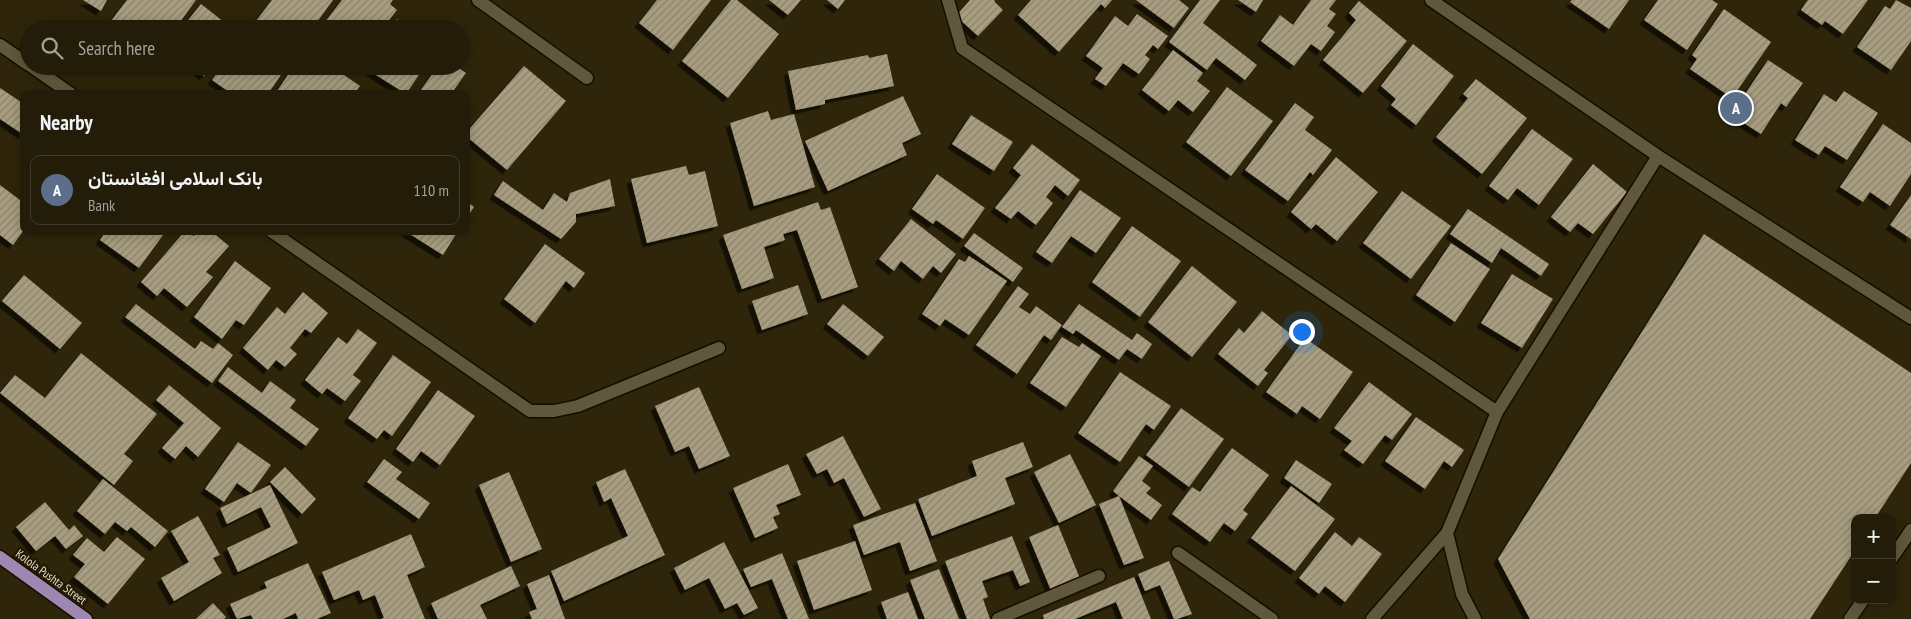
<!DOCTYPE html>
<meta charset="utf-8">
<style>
:root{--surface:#221c08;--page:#2a2512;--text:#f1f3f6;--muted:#a2a19c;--line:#3f3a29;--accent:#db2777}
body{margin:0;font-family:"PT Sans Narrow",Vazirmatn,sans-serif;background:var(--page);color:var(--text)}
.controls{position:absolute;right:15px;bottom:15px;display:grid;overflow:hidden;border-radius:10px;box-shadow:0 2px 12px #0003}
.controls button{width:45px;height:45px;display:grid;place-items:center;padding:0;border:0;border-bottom:1px solid var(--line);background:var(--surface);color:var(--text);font:25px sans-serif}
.you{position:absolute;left:1301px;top:331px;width:18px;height:18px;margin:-12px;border:4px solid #fff;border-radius:50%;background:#1a73e8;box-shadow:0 0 0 8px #1a73e833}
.badge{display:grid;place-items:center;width:32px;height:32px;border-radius:50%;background:var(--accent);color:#fff;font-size:16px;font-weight:700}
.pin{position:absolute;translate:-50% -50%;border:2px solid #fff;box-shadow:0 1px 5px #0006}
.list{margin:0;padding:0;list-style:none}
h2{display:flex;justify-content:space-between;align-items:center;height:65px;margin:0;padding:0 20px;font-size:21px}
h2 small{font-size:16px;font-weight:400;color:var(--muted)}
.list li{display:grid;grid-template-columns:32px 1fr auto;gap:15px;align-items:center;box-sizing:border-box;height:70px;margin:0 10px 10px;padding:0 10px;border:1px solid var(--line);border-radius:10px}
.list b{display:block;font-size:19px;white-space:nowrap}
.list p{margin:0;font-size:16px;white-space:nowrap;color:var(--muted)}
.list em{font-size:16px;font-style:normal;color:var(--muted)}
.icon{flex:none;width:28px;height:28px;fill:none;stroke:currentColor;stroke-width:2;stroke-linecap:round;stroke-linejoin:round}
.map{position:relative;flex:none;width:1911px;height:619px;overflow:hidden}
.search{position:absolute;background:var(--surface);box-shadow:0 2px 12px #0003;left:20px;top:20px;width:450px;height:55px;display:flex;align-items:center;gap:12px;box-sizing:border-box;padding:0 18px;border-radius:28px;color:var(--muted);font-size:19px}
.panel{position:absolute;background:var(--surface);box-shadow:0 2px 12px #0003;left:20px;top:90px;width:450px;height:145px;border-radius:10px}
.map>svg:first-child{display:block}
.building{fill:url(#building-hatch);filter:url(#shadow)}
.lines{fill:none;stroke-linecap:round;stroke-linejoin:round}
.minor-casing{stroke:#160d00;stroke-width:15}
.major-casing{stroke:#160d00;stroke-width:15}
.minor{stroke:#61573c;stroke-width:12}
.major{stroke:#9e88b1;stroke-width:12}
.labels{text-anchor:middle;stroke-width:5;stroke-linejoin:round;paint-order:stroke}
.street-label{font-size:12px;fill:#e3ddce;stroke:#241b02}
</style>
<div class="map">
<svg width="1911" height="619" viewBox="0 0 1911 619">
<defs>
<pattern id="building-hatch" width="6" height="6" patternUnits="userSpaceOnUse" patternTransform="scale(1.25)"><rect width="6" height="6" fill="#a89d80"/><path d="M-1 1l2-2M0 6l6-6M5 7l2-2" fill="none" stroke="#8a826c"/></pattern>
<filter id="shadow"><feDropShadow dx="-4.5" dy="4.5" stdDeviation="0" flood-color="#0009"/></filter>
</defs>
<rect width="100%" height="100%" fill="#2e250a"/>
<!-- building -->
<g class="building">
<path d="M83,0H107L101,11Z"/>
<path d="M127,0H196L175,29H105Z"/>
<path d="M272,0H333L312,29H266L256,21Z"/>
<path d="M342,0H393L390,4L397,10L382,29H326L322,26Z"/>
<path d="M657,0H711L673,50L639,23Z"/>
<path d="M731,0H737L779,34L728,98L682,61Z"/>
<path d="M769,0H801L788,15Z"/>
<path d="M827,0H845L838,9Z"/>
<path d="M970,0H995L994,1L1003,10L978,36L956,16Z"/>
<path d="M1031,0H1112L1105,8L1101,4L1059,52L1018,15Z"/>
<path d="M1136,0H1179L1189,8L1174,28Z"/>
<path d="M1200,0H1220L1203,23L1257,65L1245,80L1216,58L1207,70L1169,42Z"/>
<path d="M1238,0H1263L1256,12Z"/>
<path d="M1311,0H1336L1329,9L1336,14L1327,26L1335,32L1321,51L1311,44L1294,66L1261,41L1280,15L1293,25Z"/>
<path d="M1572,0H1629L1609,29L1570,2Z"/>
<path d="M1658,0H1712L1718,4L1687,50L1644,20Z"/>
<path d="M1808,0H1868L1843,34L1825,21L1822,25L1801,10Z"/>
<path d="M1896,0L1911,8V41L1891,70L1857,47L1885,6L1890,9Z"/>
<path d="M1359,1L1407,41L1363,93L1323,60L1356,20L1349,13Z"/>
<path d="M201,4L233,29H181Z"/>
<path d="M1724,9L1771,42L1732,98L1690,69L1697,59L1692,55Z"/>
<path d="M1137,14L1168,36L1158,49L1153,45L1145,55L1150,59L1139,74L1123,63L1106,86L1095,79L1103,68L1086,56L1115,16L1128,26Z"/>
<path d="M397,19L411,29H390Z"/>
<path d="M1413,44L1454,76L1416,125L1391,105L1396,99L1381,86Z"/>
<path d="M1173,50L1203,73L1197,81L1210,91L1193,112L1178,100L1169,111L1142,90Z"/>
<path d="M887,54L894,86L825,100V104L796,110L788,71L868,55L869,58Z"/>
<path d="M1768,60L1803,83L1786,107L1781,103L1761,134L1731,115Z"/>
<path d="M193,66H212L204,76Z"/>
<path d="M222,66H287L268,94H232L212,80Z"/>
<path d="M294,66H331L360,86L354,94H275Z"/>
<path d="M362,66H425L406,94Z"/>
<path d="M438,66H456L466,73L451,94H418Z"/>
<path d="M524,66L566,101L507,170L466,136V133Z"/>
<path d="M1476,79L1527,118L1482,174L1436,137L1468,98L1463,94Z"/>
<path d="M1227,87L1273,121L1231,176L1186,142Z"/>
<path d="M0,88L24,104V135L0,119Z"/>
<path d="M1844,91L1878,113L1847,160L1825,146L1819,155L1795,140L1824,94L1836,102Z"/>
<path d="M903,96L921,134L902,143L907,155L828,191L805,141Z"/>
<path d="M1295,103L1314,117L1305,130L1332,150L1313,175L1310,172L1288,201L1245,170Z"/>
<path d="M768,111L771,120L794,114L815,187L754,206L730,123Z"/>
<path d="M971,115L1013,142L994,171L952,144Z"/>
<path d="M1883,124L1911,143V174L1890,206L1870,192L1863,202L1840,187Z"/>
<path d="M1532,129L1573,159L1539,205L1517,188L1508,200L1489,186Z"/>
<path d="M1032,144L1080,180L1068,196L1055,185L1046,197L1053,203L1036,225L1018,211L1011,219L995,208L1021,175L1013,168Z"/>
<path d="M1336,157L1378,192L1337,241L1316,224L1311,229L1291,212Z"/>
<path d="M1593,164L1627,192L1593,234L1578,223L1570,232L1551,217Z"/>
<path d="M686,166L689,175L705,171L718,226L647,243L631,179Z"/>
<path d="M937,174L985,208L963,239L936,220L933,224L912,209Z"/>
<path d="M610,179L615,206L576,214V222L561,239L494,195L503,181L543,210L554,193L567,202L570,193Z"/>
<path d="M0,185L24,203V230L13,245L0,235Z"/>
<path d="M1080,190L1121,218L1096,253L1071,236L1052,263L1036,252Z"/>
<path d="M1402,191L1451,226L1411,279L1363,243Z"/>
<path d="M1911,195V239L1890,225Z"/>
<path d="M466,201L474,207L466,219Z"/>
<path d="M818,202L821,210L830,207L858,287L822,299L797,230L783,234L785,240L764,247L774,278L742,289L723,235Z"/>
<path d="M1468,209L1549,264L1541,276L1501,248L1492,263L1450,234Z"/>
<path d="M911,219L956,254L941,273L933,266L923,279L901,261L894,271L879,259Z"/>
<path d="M1132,226L1181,261L1140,317L1092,282Z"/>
<path d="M106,231H166L139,268L100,240Z"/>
<path d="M185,231L194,236L199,231H211L229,246L206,272L213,277L187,307L164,288L157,296L141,282Z"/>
<path d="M405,231H458L443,255Z"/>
<path d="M974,233L1023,268L1013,282L964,246Z"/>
<path d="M1704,234L1911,373V463L1875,518H1855V550L1810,619H1530L1498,559Z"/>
<path d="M1451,243L1490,269L1455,322L1416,295Z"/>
<path d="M545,244L585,273L574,288L566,281L535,323L504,299Z"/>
<path d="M969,256L1007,281L969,335L945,319L940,326L922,314L959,259L965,262Z"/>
<path d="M235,261L271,288L244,325L236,320L222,339L194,317Z"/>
<path d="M1192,266L1237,302L1192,357L1148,322Z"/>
<path d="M1512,274L1553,299L1522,348L1481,323Z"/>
<path d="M24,275L82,323L60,349L2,301Z"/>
<path d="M798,285L808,314L762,330L752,301Z"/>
<path d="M1018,286L1029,294L1019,307L1030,314L1036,306L1062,325L1051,340L1044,335L1017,374L976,345Z"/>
<path d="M303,292L328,313L311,333L305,329L290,348L297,354L285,367L276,360L268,370L243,348L277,307L285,314Z"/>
<path d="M136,304L195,349L201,341L213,349L218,343L233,355L212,383L125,317Z"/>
<path d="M843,304L884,337L868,356L827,324Z"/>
<path d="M1079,304L1132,340L1137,333L1152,344L1142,359L1127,349L1119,360L1076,330L1073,334L1062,327Z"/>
<path d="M1262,311L1292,335L1264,370L1268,373L1258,386L1218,354L1239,328L1244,333Z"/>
<path d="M358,329L377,343L353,375L361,381L345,401L327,388L322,394L305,380L338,337L347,344Z"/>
<path d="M1062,337L1079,347L1082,343L1101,356L1066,407L1030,383Z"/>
<path d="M1305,338L1353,372L1320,419L1302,406L1297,414L1266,392Z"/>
<path d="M81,353L157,414L124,454L133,461L114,485L0,393L15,375L45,398Z"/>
<path d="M393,355L431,382L392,436L384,430L377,439L348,418Z"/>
<path d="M228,367L262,393L270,381L296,400L290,408L319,429L306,446L218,381Z"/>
<path d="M1120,372L1171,406L1154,430L1146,424L1120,462L1078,433Z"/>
<path d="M1369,382L1412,414L1392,440L1385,435L1363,464L1344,450L1352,441L1334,428Z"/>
<path d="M169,385L221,428L198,457L186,446L175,459L162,448L184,423L156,400Z"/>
<path d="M699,387L730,456L699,469L689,446L675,452L655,406Z"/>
<path d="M438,390L475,416L440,465L421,451L413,462L396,449Z"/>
<path d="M1181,408L1224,439L1189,487L1146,455Z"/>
<path d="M1416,417L1464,450L1452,467L1444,461L1425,489L1385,461Z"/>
<path d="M843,436L881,509L864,517L844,478L834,483L827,469L817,474L806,454Z"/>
<path d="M238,442L271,465L251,493L237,483L224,502L205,489Z"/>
<path d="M1023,442L1033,467L1005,478L1015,504L932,536L918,499L977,476L972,461Z"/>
<path d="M1232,448L1269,475L1243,510L1248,514L1235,531L1224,523L1210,542L1172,514L1192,487L1200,492Z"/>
<path d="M1070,454L1096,505L1059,523L1034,472Z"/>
<path d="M1139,456L1153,466L1142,481L1151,488L1146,493L1162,505L1151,520L1119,496L1144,558L1124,565L1099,504L1119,496L1113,491Z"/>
<path d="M384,459L402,472L396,479L430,503L419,519L367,482Z"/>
<path d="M1296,460L1332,484L1319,503L1284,478Z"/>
<path d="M788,464L801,495L776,505L780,514L773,517L778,528L755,538L733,488Z"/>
<path d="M285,467L316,499L302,514L270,482Z"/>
<path d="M625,469L665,555L564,601L551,571L628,536L611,498L604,502L596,482Z"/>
<path d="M509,472L542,549L511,562L479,485Z"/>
<path d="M103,479L168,531L155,547L131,527L127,531L115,522L105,534L77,511Z"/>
<path d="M270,485L298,543L238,572L227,548L271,527L261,507L227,524L220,508Z"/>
<path d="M1291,486L1335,519L1295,571L1251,538Z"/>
<path d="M45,502L69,530L74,525L83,536L66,549L55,536L36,551L16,527Z"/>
<path d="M915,503L937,561L910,571L900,542L864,555L853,525Z"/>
<path d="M198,516L220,555L213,558L222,573L174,601L161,578L189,562L171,531Z"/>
<path d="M1058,525L1081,581L1052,593L1029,537Z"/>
<path d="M1335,532L1352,546L1359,537L1382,554L1345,602L1325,586L1319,594L1299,578Z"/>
<path d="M411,534L425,567L407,575L425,619H381L384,618L375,595L363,600L359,590L334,600L322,572Z"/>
<path d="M1012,536L1030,582L1020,586L1013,570L982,581L988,597L983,599L990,619H967L945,561Z"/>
<path d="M117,537L145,559L108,604L74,577L85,564L73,555L87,538L104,552Z"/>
<path d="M855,541L872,590L814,610L797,561Z"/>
<path d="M724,542L758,608L744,615L737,603L725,609L709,578L685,590L674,568Z"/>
<path d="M782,553L809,619H788L772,579L751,587L743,569Z"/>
<path d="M1169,561L1192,614L1177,619H1174L1160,585L1145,591L1138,574Z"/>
<path d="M308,563L331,613L317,619H298L296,613L283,619H253L251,615L237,619L230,604L267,588L264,582Z"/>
<path d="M511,566L520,586L480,605L487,619H438L431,603Z"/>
<path d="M939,569L959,619H925L910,580Z"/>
<path d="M549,575L565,619H532L529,612L537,609L527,584Z"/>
<path d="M1134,577L1151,619H1123L1116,602L1075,619H1044L1043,615Z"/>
<path d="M908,592L918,619H887L881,602Z"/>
<path d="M213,603L226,617L224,619H196Z"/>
</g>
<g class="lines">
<defs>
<g id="minor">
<path d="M478,0L587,78"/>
<path d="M948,0L962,48L1497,412"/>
<path d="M1431,0L1658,156L1911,318"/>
<path d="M0,45L29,65"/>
<path d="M31,66L71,94"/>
<path d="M271,231L530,411H554L578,406L719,348"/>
<path d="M1178,553L1272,619"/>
<path d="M1892,558L1911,530"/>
<path d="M998,619L1099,576"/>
<path d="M1372,619L1447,533"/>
<path d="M1475,619L1462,594L1447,533L1497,412L1658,156"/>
<path d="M1850,619L1863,600"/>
</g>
<path id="major" d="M0,557L86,619"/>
</defs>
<!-- minor casing -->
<use href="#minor" class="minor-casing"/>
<!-- major casing -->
<use href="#major" class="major-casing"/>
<!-- minor -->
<use href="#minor" class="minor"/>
<!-- major -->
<use href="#major" class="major"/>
</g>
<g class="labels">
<!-- street labels -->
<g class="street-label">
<text transform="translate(51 577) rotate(36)" y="4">Kolola Pushta Street</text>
</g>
</g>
</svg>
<div class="controls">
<button>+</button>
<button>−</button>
</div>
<div class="you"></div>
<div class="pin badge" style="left:1736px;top:108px;background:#5c6f8a">A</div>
<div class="search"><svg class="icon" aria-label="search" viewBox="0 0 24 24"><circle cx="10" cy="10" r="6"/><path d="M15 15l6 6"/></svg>Search here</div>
<section class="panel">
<h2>Nearby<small></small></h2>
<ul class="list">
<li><span class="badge" style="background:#5c6f8a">A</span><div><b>بانک اسلامی افغانستان</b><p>Bank</p></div><em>110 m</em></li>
</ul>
</section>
</div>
